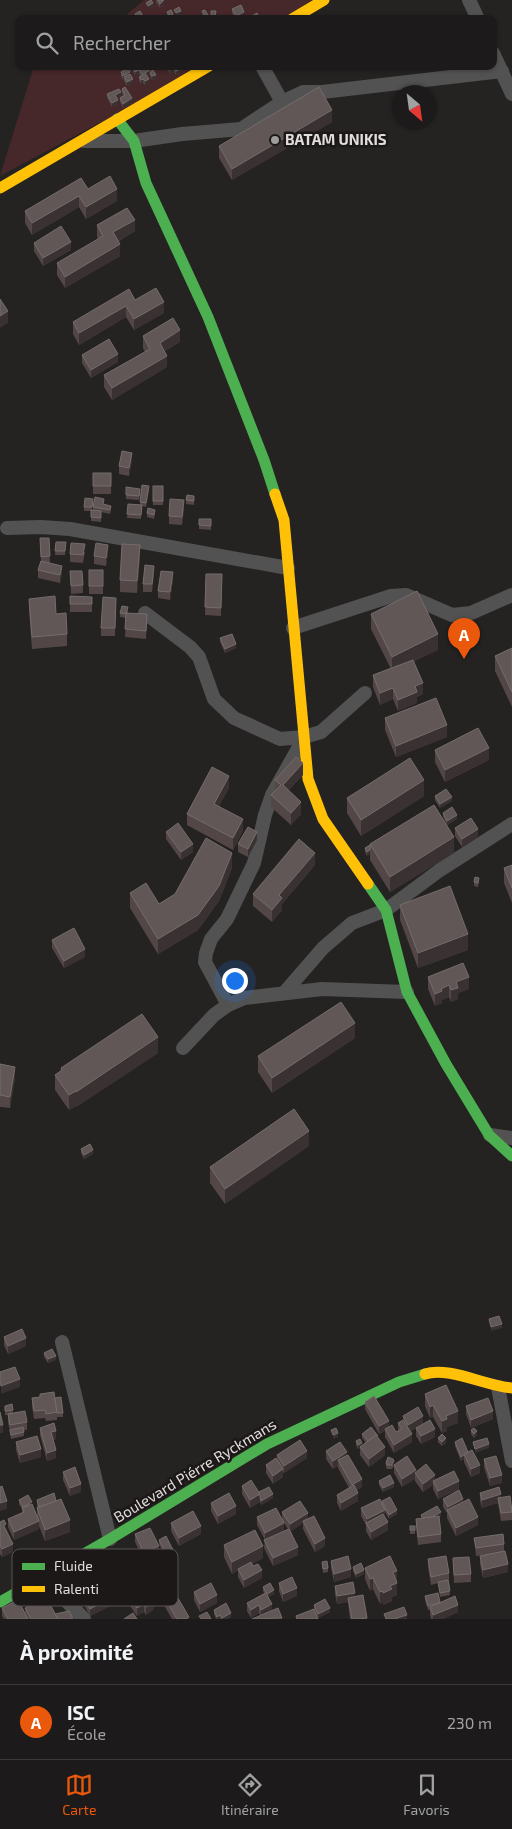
<!DOCTYPE html>
<html lang="fr">
<meta charset="utf-8">
<style>
:root{--surface:#1c1a1a;--page:#292727;--text:#f1f3f6;--muted:#a0a1a2;--line:#3a3839;--accent:#ea580c}
body{margin:0;font-family:"Exo 2",sans-serif;background:var(--page);color:var(--text)}
.compass{position:absolute;left:392px;top:85px;width:45px;height:45px;border-radius:50%;background:var(--surface);box-shadow:0 1px 4px #0004;rotate:151deg}
.you{position:absolute;left:234px;top:980px;width:18px;height:18px;margin:-12px;border:4px solid #fff;border-radius:50%;background:#1a73e8;box-shadow:0 0 0 8px #1a73e833}
.badge{display:grid;place-items:center;width:32px;height:32px;border-radius:50%;background:var(--accent);color:#fff;font-size:16px;font-weight:700}
.pin{position:absolute;translate:-50% -41px;filter:drop-shadow(0 1px 2px #0008)}
.pin::after{content:'';position:absolute;top:26px;width:18px;height:15px;background:inherit;clip-path:polygon(0 0,100% 0,50% 100%)}
.list{margin:0;padding:0;list-style:none}
h2{display:flex;justify-content:space-between;align-items:center;height:65px;margin:0;padding:0 20px;font-size:21px}
h2 small{font-size:16px;font-weight:400;color:var(--muted)}
.list li{display:grid;grid-template-columns:32px 1fr auto;gap:15px;align-items:center;box-sizing:border-box;height:75px;padding:0 20px;border-top:1px solid var(--line)}
.list b{display:block;font-size:19px;white-space:nowrap}
.list p{margin:0;font-size:16px;white-space:nowrap;color:var(--muted)}
.list em{font-size:16px;font-style:normal;color:var(--muted)}
.icon{flex:none;width:28px;height:28px;fill:none;stroke:currentColor;stroke-width:2;stroke-linecap:round;stroke-linejoin:round}
.map{position:relative;flex:none;width:512px;height:1619px;overflow:hidden}
.search{position:absolute;background:var(--surface);box-shadow:0 1px 4px #0004;left:15px;right:15px;top:15px;height:55px;display:flex;align-items:center;gap:12px;box-sizing:border-box;padding:0 18px;border-radius:10px;color:var(--muted);font-size:19px}
.sheet{height:140px;background:var(--surface)}
nav{display:flex;justify-content:space-around;align-items:center;box-sizing:border-box;height:70px;border-top:1px solid var(--line);background:var(--surface);font-size:14px;color:var(--muted)}
nav a{display:grid;justify-items:center;gap:2px}
nav .on{color:var(--accent)}
.map>svg:first-child{display:block}
.green{fill:#46272a}
.lines{fill:none;stroke-linecap:round;stroke-linejoin:round}
.street{stroke:#535252;stroke-width:14}
.fast{stroke:#4caf50;stroke-width:11}
.slow{stroke:#ffc107;stroke-width:11}
.wall{fill:#524647}
.shaded-wall{fill:#393132}
.building{fill:#615757;stroke:#756c6c}
.poi-dot{fill:#9f9c9c;stroke:#1d1818;stroke-width:2}
.labels{text-anchor:middle;stroke-width:5;stroke-linejoin:round;paint-order:stroke}
.poi-label{font-size:15px;font-weight:bold;fill:#e1dddd;stroke:#1d1818;text-anchor:start}
.street-label{font-size:15px;fill:#e1dddd;stroke:#1d1818}
.key{fill:#1d1818;stroke:#585353;stroke-width:1}
.key-label{font-size:14px;fill:#e1dddd}
</style>
<div class="map">
<svg width="512" height="1619" viewBox="0 0 512 1619">
<rect width="100%" height="100%" fill="#252222"/>
<!-- green -->
<g class="green">
<path d="M144,0H330L295,19H128L125,16Z"/>
<path d="M34,66H206L0,176Z"/>
</g>
<g class="lines">
<!-- street -->
<g class="street">
<path d="M469,0L478,19"/>
<path d="M493,53L512,94"/>
<path d="M262,66L282,102"/>
<path d="M84,141H134L182,134L241,129L282,102L303,92H322L502,71"/>
<path d="M7,528L41,527L70,529L288,568"/>
<path d="M145,613L190,647L199,657L214,699L234,718L280,739L304,737L321,732L365,693"/>
<path d="M293,628L391,596L406,595L452,615L471,613L512,595"/>
<path d="M284,993L323,948L352,923L386,910L440,870L512,824"/>
<path d="M228,1005L205,962L206,953L211,939L227,919L254,863L265,815L272,795L304,738"/>
<path d="M183,1048L214,1015L228,1005L244,998L322,989L407,992"/>
<path d="M490,1135L512,1138"/>
<path d="M62,1342L110,1539"/>
<path d="M498,1387L512,1461"/>
<path d="M43,1577L84,1619"/>
</g>
<!-- fast -->
<g class="fast">
<path d="M117,119L134,141L146,183L208,317L264,460L275,494"/>
<path d="M368,884L386,910L407,992L446,1064L489,1135L512,1156"/>
<path d="M0,1602L110,1539L267,1444L399,1382L425,1374"/>
</g>
<!-- slow -->
<g class="slow">
<path d="M292,19L324,0"/>
<path d="M0,188L209,66"/>
<path d="M275,494L284,520L308,779L323,819L368,884"/>
<path d="M425,1374C448,1366 486,1386 512,1388"/>
</g>
</g>
<!-- wall -->
<g class="wall">
<path d="M156,0H164V4L160,8L156,2Z"/>
<path d="M232,9L244,16L239,19H235L232,13Z"/>
<rect x="211" y="11" width="5" height="8"/>
<path d="M167,12L173,18L169,19L167,16Z"/>
<path d="M168,66H178L180,73L176,75L174,72L170,74L168,70Z"/>
<path d="M133,67L139,74L135,76L133,71Z"/>
<path d="M124,68L130,74L133,83L127,86L124,81V79L123,80L121,76V72L124,70Z"/>
<path d="M139,70L150,72L156,79L152,80L150,76V74L147,76L149,83L145,85L143,83L141,84L139,81V77L141,76L139,74Z"/>
<path d="M122,89L132,102L123,108L120,102V98L123,96L122,93Z"/>
<path d="M107,94L121,96L117,98L118,104L112,107L107,98Z"/>
<path d="M332,122L232,180L219,158V146Z"/>
<path d="M88,189L117,201L86,219L79,207L32,235L25,223V211Z"/>
<path d="M97,225L135,231L119,241L120,256L65,288L57,275V263L98,239L97,237Z"/>
<path d="M34,243L71,250L43,266L34,251Z"/>
<path d="M135,300L164,313L134,330L126,317L79,345L73,334V322Z"/>
<path d="M143,336L180,342L165,351L167,367L112,400L104,387V375L145,352L143,348Z"/>
<path d="M82,355L118,362L91,378L82,363Z"/>
<path d="M132,461L129,476L119,474V466Z"/>
<rect x="93" y="473" width="18" height="21"/>
<rect x="153" y="486" width="10" height="19"/>
<path d="M149,490L146,507L142,506L141,519L127,518L128,504L140,505V502Z"/>
<path d="M140,493L139,500L126,499V495Z"/>
<path d="M187,495L194,500V505L186,504Z"/>
<path d="M93,503L92,510H93V507L103,505L111,510L110,514L101,512V522L91,521V511H84V507Z"/>
<path d="M184,508L182,525L169,524V516Z"/>
<path d="M147,513L155,514L154,519L147,517Z"/>
<path d="M199,519H211V530L199,529Z"/>
<path d="M40,538H49L50,563L62,574L60,583L38,578V570L41,561Z"/>
<path d="M56,542H66L65,555H55Z"/>
<path d="M85,552L83,563L70,562V554Z"/>
<path d="M108,553L106,566L94,564V556Z"/>
<path d="M140,556L137,593L120,592V580Z"/>
<rect x="89" y="570" width="14" height="24"/>
<path d="M70,571L83,585V593L71,594Z"/>
<path d="M154,574L152,592H143V584Z"/>
<path d="M206,574H222L221,616L205,615Z"/>
<path d="M173,580L170,600L158,598V591Z"/>
<path d="M70,596L92,597V612H70Z"/>
<path d="M116,598L115,636H101V628Z"/>
<path d="M29,599L56,614L67,634V646L32,649L29,610Z"/>
<path d="M128,611V613L147,622L146,639L125,637L126,618L120,617V613Z"/>
<path d="M371,614L438,650L414,661L423,694L417,697V703L398,711L393,699L380,705L373,687V675L391,669L371,629Z"/>
<path d="M220,638L236,648L225,653L220,642Z"/>
<path d="M512,648V707L495,671V656Z"/>
<path d="M385,718L447,737L396,757L385,730Z"/>
<path d="M435,750L489,760L445,782L435,762Z"/>
<path d="M303,775L288,790L301,814L291,825L271,807V795L275,791V780Z"/>
<path d="M229,788L219,806L243,831L233,850L187,825V814Z"/>
<path d="M424,796L361,836L347,813V798Z"/>
<path d="M435,796L452,801L440,808L435,800Z"/>
<path d="M443,813L457,819L447,825L443,817Z"/>
<path d="M455,828L478,837L462,847L455,836Z"/>
<path d="M166,832L193,852L181,860L166,839Z"/>
<path d="M257,840L248,857L238,852V844Z"/>
<path d="M370,845L454,853L390,892L370,860V854L367,856L365,852V848Z"/>
<path d="M315,865L282,904V910L272,922L253,906V894Z"/>
<path d="M512,865V903L504,883V868Z"/>
<path d="M232,868L219,901L198,930L158,954L130,908V893L159,904Z"/>
<path d="M474,882H479L478,887L474,886Z"/>
<path d="M400,905L468,950L418,968L400,920Z"/>
<path d="M52,940L85,957L64,968L52,948Z"/>
<path d="M428,977L469,989L458,993V999L451,1002L449,997L442,1000V1003L435,1006L428,989Z"/>
<path d="M355,1038L272,1093L258,1072V1056Z"/>
<path d="M158,1053L76,1107V1106L69,1110L55,1090V1075L61,1071V1068Z"/>
<path d="M0,1064L15,1078L10,1108L0,1107Z"/>
<path d="M309,1146L225,1204L210,1183V1167Z"/>
<path d="M81,1149L93,1154L84,1159L81,1153Z"/>
<path d="M4,1337L26,1346L8,1354L4,1345Z"/>
<path d="M44,1353L56,1360L48,1363L44,1357Z"/>
<path d="M425,1394L458,1423L447,1427V1431L442,1433L433,1417L430,1418L425,1406Z"/>
<path d="M32,1398H55L63,1413V1417H57V1420L46,1421L45,1418L34,1419L32,1406Z"/>
<path d="M365,1402L389,1427L396,1432L398,1431V1423L403,1421V1416L423,1424L435,1437L421,1444L416,1436V1428L410,1432L412,1442L394,1453L385,1437V1431L379,1434L365,1409Z"/>
<path d="M12,1404L13,1413L27,1422V1430H24V1436L11,1439L8,1422V1415H5V1406Z"/>
<path d="M466,1406L493,1419L471,1428L466,1414Z"/>
<path d="M40,1428L56,1439L53,1440L56,1458L47,1461L40,1435Z"/>
<path d="M471,1430L477,1435L474,1438L471,1434Z"/>
<path d="M362,1434L378,1437L385,1455L369,1467L360,1455V1448L358,1449L356,1445V1441L362,1445L366,1443L362,1438Z"/>
<path d="M438,1438L446,1443L442,1446L438,1442Z"/>
<path d="M16,1442L41,1457L20,1463L16,1450Z"/>
<path d="M455,1442L468,1452L480,1473L471,1477L464,1462V1459L461,1461L455,1446Z"/>
<path d="M326,1451L347,1456L362,1487L357,1490L358,1501L341,1511L337,1503V1495L349,1488L338,1468V1466L333,1469L326,1459Z"/>
<path d="M277,1455L307,1458L284,1473L283,1472V1477L273,1484L266,1473V1465L277,1460Z"/>
<path d="M484,1459L502,1483L490,1486L484,1467Z"/>
<path d="M386,1463L416,1472L459,1489L438,1499L433,1489V1485L423,1492L415,1481V1479L402,1487L394,1473V1466L392,1469H387L386,1467Z"/>
<path d="M63,1472L81,1492L70,1496L63,1480Z"/>
<path d="M379,1481L394,1487L383,1492L379,1485Z"/>
<path d="M242,1486L259,1492L273,1498L261,1505L260,1502L250,1508L242,1494Z"/>
<path d="M480,1493L501,1498L512,1507V1520L501,1521L498,1503L482,1508L480,1501Z"/>
<path d="M443,1499L463,1501L478,1525L456,1536L447,1518V1513L443,1507Z"/>
<path d="M19,1500L32,1505L37,1516V1500L70,1532L45,1541L39,1526V1529L14,1540L8,1527V1519L22,1513V1509L19,1504Z"/>
<path d="M382,1502L397,1514L389,1519L385,1512V1517L388,1530L371,1540L366,1531V1525L361,1516V1508Z"/>
<path d="M211,1503L236,1514L218,1524L211,1511Z"/>
<path d="M282,1512L308,1519L325,1546L315,1552L303,1529V1523L291,1531L298,1555L273,1566L264,1548L265,1540L257,1525V1517L284,1531L288,1529L282,1520Z"/>
<path d="M421,1515L441,1516L439,1517L441,1534V1542L418,1545L416,1527V1519L421,1518Z"/>
<path d="M0,1518V1522L6,1532L13,1552L2,1557L0,1554Z"/>
<path d="M171,1523L201,1534L179,1546L171,1531Z"/>
<rect x="410" y="1526" width="5" height="8"/>
<path d="M135,1534L159,1554L144,1561L135,1542Z"/>
<path d="M474,1538L504,1544V1551L508,1572L483,1578L480,1564V1556L493,1554L476,1556Z"/>
<path d="M159,1540L174,1556L167,1560L159,1544Z"/>
<path d="M224,1545L263,1558L252,1564L262,1578L244,1588L238,1577V1570L232,1574L224,1557Z"/>
<path d="M453,1558L471,1574V1582L454,1583Z"/>
<path d="M428,1559L449,1573V1581L450,1595L440,1597L438,1583L431,1585L428,1567Z"/>
<path d="M331,1561L351,1577L334,1582L331,1568Z"/>
<path d="M322,1562L328,1568V1572L323,1573Z"/>
<path d="M353,1567L364,1574L356,1578L353,1571Z"/>
<path d="M365,1568L397,1571V1595L392,1597V1601L383,1605V1602L380,1604L373,1589L370,1591L365,1579Z"/>
<path d="M150,1574L173,1592L162,1599L160,1597V1602L154,1606V1609L146,1615L144,1612L137,1616L126,1600V1592L150,1578Z"/>
<path d="M279,1583L297,1596L283,1602L279,1591Z"/>
<path d="M110,1584L120,1591L113,1595L110,1588Z"/>
<path d="M335,1586L355,1596L363,1595L367,1619H350L348,1602L337,1604L335,1594Z"/>
<path d="M263,1587L274,1594L268,1597L272,1610L282,1619L260,1615L259,1613L251,1618L247,1611V1603L264,1593L263,1591Z"/>
<path d="M194,1592L217,1603L200,1612L194,1600Z"/>
<path d="M40,1593L52,1599L49,1602L55,1614L73,1619H4L2,1616V1608L25,1613V1608L42,1599L40,1597Z"/>
<path d="M82,1593L112,1605L90,1616L82,1601Z"/>
<path d="M425,1596L440,1602L458,1612L443,1619H431L430,1615V1610H428L425,1600Z"/>
<path d="M165,1599L189,1619H172L165,1607Z"/>
<path d="M314,1605L330,1612L318,1618L314,1610L318,1619H296V1616L314,1609Z"/>
<path d="M214,1610L231,1617L227,1619H216L214,1614Z"/>
</g>
<!-- shaded-wall -->
<g class="shaded-wall">
<path d="M164,0V4L160,8V4Z"/>
<path d="M153,3V7L148,10V6Z"/>
<path d="M181,11V15L176,17V13Z"/>
<path d="M244,12V16L239,19H236V16Z"/>
<path d="M173,14V18L170,19V17Z"/>
<path d="M208,15V19H204V16Z"/>
<path d="M174,68V72L170,74V70Z"/>
<path d="M180,69V73L176,75V71Z"/>
<path d="M139,70V74L135,76V72Z"/>
<path d="M150,70V74L145,77V73Z"/>
<path d="M130,72V76L124,77V79L123,80V76Z"/>
<path d="M156,75V79L152,80V76Z"/>
<path d="M133,79V83L127,86V82Z"/>
<path d="M143,79V83L141,84V80Z"/>
<path d="M149,79V83L145,85V81Z"/>
<path d="M121,92V96L115,99V95Z"/>
<path d="M132,98V102L123,108V104Z"/>
<path d="M118,100V104L112,107V103Z"/>
<path d="M332,110V122L232,180V169Z"/>
<path d="M117,189V201L86,219V207Z"/>
<path d="M79,196V207L32,235V223Z"/>
<path d="M135,220V231L113,244V232Z"/>
<path d="M71,242V250L43,266V258Z"/>
<path d="M120,244V256L65,288V277Z"/>
<path d="M164,302V313L134,330V319Z"/>
<path d="M126,306V317L79,345V333Z"/>
<path d="M8,311V323L0,328V316Z"/>
<path d="M180,330V342L160,354V343Z"/>
<path d="M118,354V362L91,378V370Z"/>
<path d="M167,356V367L112,400V388Z"/>
<path d="M132,453V461L129,476V468Z"/>
<path d="M108,545V553L106,566V558Z"/>
<path d="M140,545V556L137,593V581Z"/>
<path d="M62,566V574L60,583V575Z"/>
<path d="M173,572V580L170,600V592Z"/>
<path d="M438,634V650L392,672V657Z"/>
<path d="M236,644V648L225,653V649Z"/>
<path d="M423,683V694L417,697V703L398,711V700L415,686Z"/>
<path d="M393,688V699L380,705V693Z"/>
<path d="M447,725V737L396,757V746Z"/>
<path d="M489,748V760L445,782V770Z"/>
<path d="M303,763V775L283,797V785Z"/>
<path d="M229,776V788L214,815V804Z"/>
<path d="M424,780V796L361,836V820Z"/>
<path d="M452,797V801L440,808V804Z"/>
<path d="M301,802V814L291,825V813Z"/>
<path d="M457,815V819L447,825V821Z"/>
<path d="M243,819V831L233,850V838Z"/>
<path d="M478,829V837L462,847V839Z"/>
<path d="M257,832V840L248,857V849Z"/>
<path d="M454,837V853L390,892V877Z"/>
<path d="M193,844V852L181,860V852Z"/>
<path d="M370,850V854L367,856V852Z"/>
<path d="M232,853V868L219,901L198,930L158,954V939Z"/>
<path d="M315,853V865L282,904V910L272,922V910L279,895Z"/>
<path d="M468,934V950L418,968V953Z"/>
<path d="M85,949V957L64,968V961Z"/>
<path d="M469,977V989L458,993V999L451,1002V990L456,982Z"/>
<path d="M449,985V997L442,1000V1003L435,1006V994L441,989Z"/>
<path d="M355,1023V1038L272,1093V1078Z"/>
<path d="M158,1037V1053L76,1107V1092Z"/>
<path d="M15,1067V1078L10,1108V1097Z"/>
<path d="M76,1091V1106L69,1110V1095Z"/>
<path d="M309,1131V1146L225,1204V1189Z"/>
<path d="M93,1150V1154L84,1159V1155Z"/>
<path d="M502,1324V1328L491,1331V1327Z"/>
<path d="M26,1338V1346L8,1354V1346Z"/>
<path d="M56,1356V1360L48,1363V1359Z"/>
<path d="M20,1379V1387L1,1394V1386Z"/>
<path d="M433,1405V1417L430,1418V1407Z"/>
<path d="M458,1411V1423L447,1427V1431L442,1433V1421L446,1416Z"/>
<path d="M493,1411V1419L471,1428V1420Z"/>
<path d="M423,1416V1424L408,1433V1425Z"/>
<path d="M389,1421V1429H385V1431L379,1434V1426Z"/>
<rect x="0" y="1425" width="3" height="8"/>
<path d="M435,1429V1437L421,1444V1436Z"/>
<path d="M56,1431V1439L51,1440V1432Z"/>
<path d="M477,1431V1435L474,1438V1434Z"/>
<path d="M338,1433V1437L333,1439V1435Z"/>
<path d="M412,1434V1442L394,1453V1445Z"/>
<path d="M446,1438V1443L442,1446V1442Z"/>
<path d="M362,1443V1447L358,1449V1445Z"/>
<path d="M489,1444V1448L475,1453V1449Z"/>
<path d="M385,1447V1455L369,1467V1459Z"/>
<path d="M41,1449V1457L20,1463V1455Z"/>
<path d="M56,1450V1458L47,1461V1453Z"/>
<path d="M307,1451V1458L284,1473V1466Z"/>
<path d="M347,1452V1459L338,1460V1466L333,1469V1461Z"/>
<path d="M464,1455V1459L461,1461V1457Z"/>
<path d="M480,1465V1473L471,1477V1469Z"/>
<path d="M283,1469V1477L273,1484V1476Z"/>
<path d="M416,1470V1475L415,1473V1479L402,1487V1479Z"/>
<path d="M435,1475V1483L433,1481V1485L423,1492V1484Z"/>
<path d="M502,1475V1483L490,1486V1478Z"/>
<path d="M362,1479V1487L352,1493V1485Z"/>
<path d="M459,1481V1489L438,1499V1491Z"/>
<path d="M394,1483V1487L383,1492V1488Z"/>
<path d="M81,1484V1492L70,1496V1488Z"/>
<path d="M358,1493V1501L341,1511V1503Z"/>
<path d="M260,1494V1502L250,1508V1500Z"/>
<path d="M273,1494V1498L261,1505V1501Z"/>
<path d="M501,1494V1502L498,1498V1503L482,1508V1500Z"/>
<path d="M463,1499V1507L448,1512V1507Z"/>
<path d="M7,1501V1509L0,1511V1503Z"/>
<path d="M236,1506V1514L218,1524V1516Z"/>
<path d="M385,1510V1518L367,1525V1519Z"/>
<path d="M397,1510V1514L389,1519V1515Z"/>
<path d="M441,1512V1516L425,1525V1521Z"/>
<path d="M308,1513V1521H303V1523L290,1532V1524Z"/>
<path d="M478,1517V1525L456,1536V1528Z"/>
<path d="M70,1520V1532L45,1541V1530Z"/>
<path d="M39,1521V1529L14,1540V1532Z"/>
<path d="M388,1522V1530L371,1540V1532Z"/>
<path d="M284,1523V1531L265,1541V1533Z"/>
<path d="M201,1526V1534L179,1546V1538Z"/>
<path d="M325,1538V1546L315,1552V1544Z"/>
<path d="M13,1544V1552L2,1557V1549Z"/>
<path d="M159,1546V1554L144,1561V1553Z"/>
<path d="M263,1546V1558L239,1570L238,1569V1570L232,1574V1562Z"/>
<path d="M298,1547V1555L273,1566V1558Z"/>
<path d="M174,1552V1556L167,1560V1556Z"/>
<path d="M508,1564V1572L483,1578V1570Z"/>
<path d="M351,1569V1577L334,1582V1574Z"/>
<path d="M262,1570V1578L244,1588V1580Z"/>
<path d="M364,1570V1574L356,1578V1574Z"/>
<path d="M397,1571V1582L393,1572Z"/>
<path d="M373,1578V1589L370,1591V1579Z"/>
<path d="M397,1583V1595L392,1597V1601L383,1605V1593L390,1586Z"/>
<path d="M173,1584V1592L162,1599V1591Z"/>
<path d="M120,1587V1591L113,1595V1591Z"/>
<path d="M297,1588V1596L283,1602V1594Z"/>
<path d="M274,1590V1594L267,1598V1594Z"/>
<path d="M383,1591V1602L380,1604V1592Z"/>
<path d="M355,1593V1601L348,1598V1602L337,1604V1596Z"/>
<path d="M160,1594V1602L154,1606V1609L146,1615V1607L152,1599Z"/>
<path d="M52,1595V1599L46,1604V1600Z"/>
<path d="M217,1595V1603L200,1612V1604Z"/>
<path d="M112,1597V1605L90,1616V1609Z"/>
<path d="M144,1604V1612L137,1616V1608Z"/>
<path d="M272,1604V1612L261,1618V1610Z"/>
<path d="M259,1605V1613L251,1618V1610Z"/>
<path d="M458,1605V1612L443,1619H433V1615Z"/>
<path d="M330,1608V1612L318,1618V1614Z"/>
<path d="M231,1613V1617L227,1619H222V1618Z"/>
<path d="M220,1615V1619H217V1617Z"/>
<path d="M407,1615V1619H397V1618Z"/>
</g>
<!-- building -->
<g class="building">
<path d="M151,0L153,3L148,6L146,3Z"/>
<path d="M158,0H164L160,4Z"/>
<path d="M241,5L244,12L236,16L232,9Z"/>
<path d="M179,7L181,11L176,13L174,10Z"/>
<path d="M171,10L173,14L170,17L167,12Z"/>
<path d="M205,10L208,15L204,16L202,11Z"/>
<path d="M140,11L143,16L137,19L135,14Z"/>
<path d="M211,11H216L215,16H211Z"/>
<path d="M257,13L260,18L259,19H248V18Z"/>
<path d="M127,66L130,72L123,76L121,72L125,70L124,68Z"/>
<path d="M134,66H137L139,70L135,72L133,67Z"/>
<path d="M146,66H148L150,70L145,73L149,79L145,81L143,79L141,80L139,77L143,75L139,70Z"/>
<path d="M168,66H178L180,69L176,71L174,68L170,70Z"/>
<path d="M153,70L156,75L152,76L150,72Z"/>
<path d="M130,74L133,79L127,82L124,77Z"/>
<path d="M125,87L132,98L123,104L120,98L125,95L122,89Z"/>
<path d="M319,87L332,110L232,169L219,146Z"/>
<path d="M119,89L121,92L115,95L118,100L112,103L107,94Z"/>
<path d="M110,176L117,189L86,207L79,196L32,223L25,211L81,178L88,189Z"/>
<path d="M127,208L135,220L113,232L120,244L65,277L57,263L103,236L97,225Z"/>
<path d="M61,226L71,242L43,258L34,243Z"/>
<path d="M156,288L164,302L134,319L126,306L79,333L73,322L129,289L135,300Z"/>
<path d="M0,299L8,311L0,316Z"/>
<path d="M173,318L180,330L160,343L167,356L112,388L104,375L150,349L143,336Z"/>
<path d="M109,339L118,354L91,370L82,355Z"/>
<path d="M122,451L132,453L129,468L119,466Z"/>
<rect x="93" y="473" width="18" height="13"/>
<path d="M142,485L149,486L146,503L140,502Z"/>
<rect x="153" y="486" width="10" height="15"/>
<path d="M126,487L140,489L139,496L126,495Z"/>
<path d="M187,495L194,496V501L186,500Z"/>
<path d="M95,497L104,499L103,504L111,506L110,510L93,507Z"/>
<path d="M85,498L93,499L92,507H84Z"/>
<path d="M170,499L184,500L182,517L169,516Z"/>
<path d="M128,504L142,505L141,515L127,514Z"/>
<path d="M148,508L155,510L154,515L147,513Z"/>
<path d="M91,510L101,511V518L91,517Z"/>
<path d="M199,519H211V526L199,525Z"/>
<path d="M40,538H49L50,556L41,557Z"/>
<path d="M56,542H66L65,551H55Z"/>
<path d="M71,543L85,544L83,555L70,554Z"/>
<path d="M96,543L108,545L106,558L94,556Z"/>
<path d="M122,544L140,545L137,581L120,580Z"/>
<path d="M41,561L62,566L60,575L38,570Z"/>
<path d="M145,565L154,566L152,584H143Z"/>
<rect x="89" y="570" width="14" height="16"/>
<path d="M70,571H82L83,585L71,586Z"/>
<path d="M161,571L173,572L170,592L158,591Z"/>
<path d="M206,574H222L221,608L205,607Z"/>
<path d="M417,591L438,634L392,657L371,614Z"/>
<path d="M55,596L56,614L66,613L67,634L32,637L29,599Z"/>
<path d="M70,596L92,597V604H70Z"/>
<path d="M103,597L116,598L115,628H101Z"/>
<path d="M122,606L128,607L126,614L120,613Z"/>
<path d="M126,613L147,614L146,631L125,629Z"/>
<path d="M232,634L236,644L225,649L220,638Z"/>
<path d="M512,648V692L495,656Z"/>
<path d="M413,660L423,683L415,686L417,692L398,700L393,688L380,693L373,675Z"/>
<path d="M436,698L447,725L396,746L385,718Z"/>
<path d="M478,728L489,748L445,770L435,750Z"/>
<path d="M296,757L303,763L283,785L301,802L291,813L271,795L281,785L275,780Z"/>
<path d="M410,758L424,780L361,820L347,798Z"/>
<path d="M212,767L229,776L214,804L243,819L233,838L187,814Z"/>
<path d="M446,789L452,797L440,804L435,796Z"/>
<path d="M434,805L454,837L390,877L370,844Z"/>
<path d="M452,807L457,815L447,821L443,813Z"/>
<path d="M471,818L478,829L462,839L455,828Z"/>
<path d="M178,823L193,844L181,852L166,832Z"/>
<path d="M248,827L257,832L248,849L238,844Z"/>
<path d="M206,838L232,853L219,886L198,915L158,939L130,893L146,883L159,904L175,894Z"/>
<path d="M299,839L315,853L279,895L282,898L272,910L253,894Z"/>
<path d="M370,845V850L367,852L365,848Z"/>
<path d="M512,865V888L504,868Z"/>
<path d="M475,877L479,878L478,883L474,882Z"/>
<path d="M450,886L468,934L418,953L400,905Z"/>
<path d="M74,928L85,949L64,961L52,940Z"/>
<path d="M463,963L469,977L456,982L458,988L451,990L449,985L441,989L442,991L435,994L428,977Z"/>
<path d="M341,1002L355,1023L272,1078L258,1056Z"/>
<path d="M142,1014L158,1037L76,1092V1091L69,1095L55,1075L62,1070L61,1068Z"/>
<path d="M0,1064L15,1067L10,1097L0,1095Z"/>
<path d="M294,1109L309,1131L225,1189L210,1167Z"/>
<path d="M90,1144L93,1150L84,1155L81,1149Z"/>
<path d="M499,1316L502,1324L491,1327L489,1319Z"/>
<path d="M22,1329L26,1338L8,1346L4,1337Z"/>
<path d="M52,1349L56,1356L48,1359L44,1353Z"/>
<path d="M15,1367L20,1379L1,1386L0,1384V1372Z"/>
<path d="M446,1385L458,1411L446,1416L447,1419L442,1421L433,1405L430,1407L425,1394Z"/>
<path d="M54,1392L57,1412L46,1414L45,1410L34,1411L32,1398L40,1397V1394Z"/>
<path d="M374,1396L389,1421L379,1426L365,1402Z"/>
<path d="M61,1397L63,1413H57L55,1398Z"/>
<path d="M488,1398L493,1411L471,1420L466,1406Z"/>
<path d="M12,1404L13,1410L5,1411V1406Z"/>
<path d="M418,1407L423,1416L408,1425L403,1416Z"/>
<path d="M25,1411L27,1422L10,1425L8,1414Z"/>
<path d="M0,1412L3,1425H0Z"/>
<path d="M403,1420L412,1434L394,1445L385,1429L392,1425L396,1432L402,1429L398,1423Z"/>
<path d="M430,1420L435,1429L421,1436L416,1428Z"/>
<path d="M54,1423L56,1431L51,1432L56,1450L47,1453L40,1428Z"/>
<path d="M23,1427L24,1432L11,1435L10,1430Z"/>
<path d="M371,1427L378,1436L376,1435L368,1441L362,1434Z"/>
<path d="M336,1428L338,1433L333,1435L331,1430Z"/>
<path d="M474,1428L477,1431L474,1434L471,1430Z"/>
<path d="M442,1434L446,1438L442,1442L438,1438Z"/>
<path d="M376,1435L385,1447L369,1459L360,1447Z"/>
<path d="M37,1436L41,1449L20,1455L16,1442Z"/>
<path d="M462,1438L468,1452L461,1457L455,1442Z"/>
<path d="M487,1438L489,1444L475,1449L473,1442Z"/>
<path d="M360,1439L362,1443L358,1445L356,1441Z"/>
<path d="M300,1440L307,1451L284,1466L277,1455Z"/>
<path d="M340,1442L347,1452L333,1461L326,1451Z"/>
<path d="M472,1450L480,1465L471,1469L464,1454Z"/>
<path d="M348,1455L362,1479L352,1485L338,1460Z"/>
<path d="M407,1456L416,1470L402,1479L394,1465Z"/>
<path d="M496,1456L502,1475L490,1478L484,1459Z"/>
<path d="M388,1457L393,1459L394,1461L392,1465H387L386,1463Z"/>
<path d="M276,1458L283,1469L273,1476L266,1465Z"/>
<path d="M426,1464L435,1475L423,1484L415,1473Z"/>
<path d="M75,1467L81,1484L70,1488L63,1472Z"/>
<path d="M454,1471L459,1481L438,1491L433,1481Z"/>
<path d="M390,1475L394,1483L383,1488L379,1481Z"/>
<path d="M251,1480L260,1494L250,1500L242,1486Z"/>
<path d="M354,1485L358,1493L341,1503L337,1495Z"/>
<path d="M2,1486L7,1501L0,1503V1487Z"/>
<path d="M269,1487L273,1494L261,1501L259,1492Z"/>
<path d="M499,1487L501,1494L482,1500L480,1493Z"/>
<path d="M459,1490L463,1499L448,1507L443,1499Z"/>
<path d="M54,1493L56,1501L39,1507L37,1500Z"/>
<path d="M229,1493L236,1506L218,1516L211,1503Z"/>
<path d="M28,1495L32,1502L23,1507L19,1500Z"/>
<path d="M510,1496L512,1512L501,1513L498,1498Z"/>
<path d="M390,1497L397,1510L389,1515L382,1501Z"/>
<path d="M61,1499L70,1520L45,1530L37,1508Z"/>
<path d="M380,1499L385,1510L367,1519L361,1508Z"/>
<path d="M469,1499L478,1517L456,1528L447,1510Z"/>
<path d="M300,1501L308,1513L290,1524L282,1512Z"/>
<path d="M32,1504L39,1521L14,1532L8,1519L24,1512L22,1508Z"/>
<path d="M437,1506L441,1512L432,1517L423,1518L421,1515Z"/>
<path d="M276,1508L284,1523L265,1533L257,1517Z"/>
<path d="M193,1511L201,1526L179,1538L171,1523Z"/>
<path d="M383,1514L388,1522L371,1532L366,1523Z"/>
<path d="M314,1516L325,1538L315,1544L303,1521Z"/>
<path d="M439,1516L441,1534L418,1537L416,1519Z"/>
<path d="M4,1520L6,1524L4,1526L13,1544L2,1549L0,1546V1522Z"/>
<rect x="410" y="1526" width="5" height="4"/>
<path d="M150,1528L159,1546L144,1553L135,1534Z"/>
<path d="M289,1529L298,1547L273,1558L264,1540Z"/>
<path d="M255,1530L263,1546L232,1562L224,1545Z"/>
<path d="M503,1534L504,1544L476,1548L474,1538Z"/>
<path d="M166,1536L174,1552L167,1556L159,1540Z"/>
<path d="M505,1551L508,1564L483,1570L480,1556Z"/>
<path d="M348,1556L351,1569L334,1574L331,1561Z"/>
<path d="M390,1556L397,1571L393,1572L397,1583L390,1586L392,1589L383,1593V1591L380,1592L373,1578L370,1579L365,1568Z"/>
<path d="M446,1556L449,1573L431,1577L428,1559Z"/>
<path d="M469,1557L471,1574L454,1575L453,1558Z"/>
<path d="M327,1561L328,1568L323,1569L322,1562Z"/>
<path d="M251,1562L253,1566L258,1564L262,1570L244,1580L238,1569Z"/>
<path d="M361,1563L364,1570L356,1574L353,1567Z"/>
<path d="M149,1577L160,1594L152,1599L154,1601L146,1607L144,1604L137,1608L126,1592Z"/>
<path d="M292,1577L297,1588L283,1594L279,1583Z"/>
<path d="M448,1580L450,1591L440,1593L438,1582Z"/>
<path d="M103,1581L112,1597L90,1609L82,1593Z"/>
<path d="M353,1582L355,1593L337,1596L335,1586Z"/>
<path d="M211,1583L217,1595L200,1604L194,1592Z"/>
<path d="M270,1583L274,1590L267,1594L263,1587Z"/>
<path d="M175,1593L189,1617L186,1619H177L165,1599Z"/>
<path d="M266,1593L272,1604L261,1610L259,1605L251,1610L247,1603Z"/>
<path d="M438,1593L440,1602L428,1606L425,1596Z"/>
<path d="M363,1595L367,1618L358,1619H352L348,1598Z"/>
<path d="M455,1596L458,1605L433,1615L430,1607Z"/>
<path d="M46,1597L58,1619H31L25,1608Z"/>
<path d="M325,1599L330,1608L318,1614L314,1605Z"/>
<path d="M18,1600L28,1619H8L2,1608Z"/>
<path d="M226,1603L231,1613L222,1618L220,1615L217,1617L214,1610Z"/>
<path d="M404,1607L407,1615L397,1618V1619H386L384,1614Z"/>
<path d="M278,1608L282,1618L252,1619Z"/>
<path d="M314,1609L318,1619H297L296,1616Z"/>
<path d="M69,1611L73,1619H58L55,1614Z"/>
<path d="M207,1612L211,1619H201L199,1616Z"/>
<path d="M133,1613L137,1619H124Z"/>
</g>
<!-- markers -->
<circle class="poi-dot" cx="275" cy="140" r="5"/>
<g class="labels">
<!-- poi labels -->
<g class="poi-label">
<text x="285" y="145">BATAM UNIKIS</text>
</g>
<!-- street labels -->
<g class="street-label">
<text transform="translate(195 1471) rotate(-31)" y="5">Boulevard Piérre Ryckmans</text>
</g>
</g>
<!-- legend -->
<rect x="12" y="1549" width="166" height="57" rx="8" class="key"/>
<rect x="22" y="1563" width="23" height="7" fill="#4caf50"/>
<rect x="22" y="1586" width="23" height="6" fill="#ffc107"/>
<g class="key-label">
<text x="54" y="1571">Fluide</text>
<text x="54" y="1594">Ralenti</text>
</g>
</svg>
<svg class="compass" viewBox="-18 -18 36 36"><path d="M0-13l5 13h-10z" fill="#e53935"/><path d="M0 13l5-13h-10z" fill="#a0a1a2"/></svg>
<div class="you"></div>
<div class="pin badge" style="left:464px;top:659px">A</div>
<div class="search"><svg class="icon" aria-label="search" viewBox="0 0 24 24"><circle cx="10" cy="10" r="6"/><path d="M15 15l6 6"/></svg>Rechercher</div>
</div>
<section class="sheet">
<h2>À proximité<small></small></h2>
<ul class="list">
<li><span class="badge">A</span><div><b>ISC</b><p>École</p></div><em>230 m</em></li>
</ul>
</section>
<nav>
<a class="on"><svg class="icon" aria-label="map" viewBox="0 0 24 24"><path d="M3 6l6-2 6 2 6-2v14l-6 2-6-2-6 2zM9 4v14M15 6v14"/></svg>Carte</a>
<a><svg class="icon" aria-label="directions" viewBox="0 0 24 24"><path d="M12 3l9 9-9 9-9-9zM9 14v-3h6M13 9l2 2-2 2"/></svg>Itinéraire</a>
<a><svg class="icon" aria-label="saved" viewBox="0 0 24 24"><path d="M7 4h10v16l-5-4-5 4z"/></svg>Favoris</a>
</nav>
